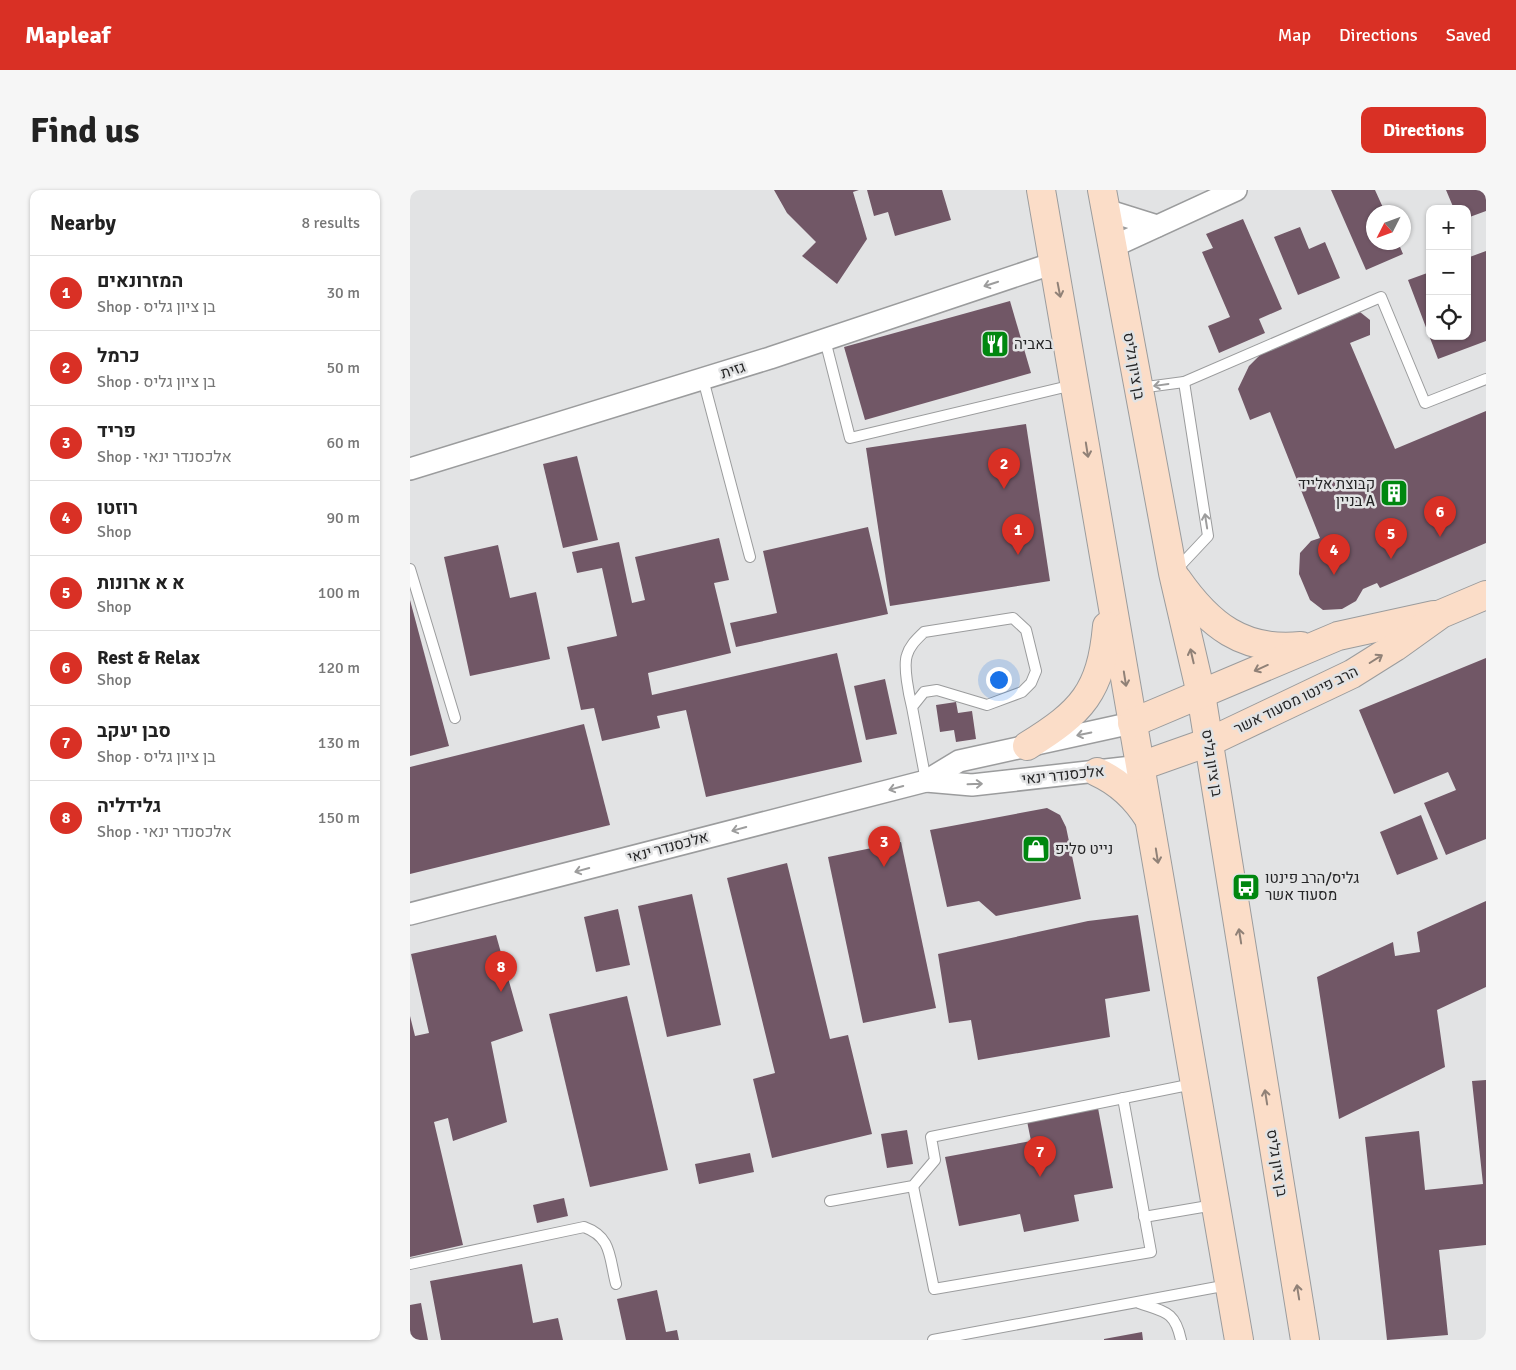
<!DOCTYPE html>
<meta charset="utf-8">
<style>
:root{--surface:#fff;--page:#f6f6f6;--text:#222;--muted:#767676;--line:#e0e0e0;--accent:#d93025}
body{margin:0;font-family:Signika,Heebo,sans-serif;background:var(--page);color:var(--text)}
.controls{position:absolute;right:15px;top:15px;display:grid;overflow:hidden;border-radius:10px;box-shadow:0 1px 4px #0004}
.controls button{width:45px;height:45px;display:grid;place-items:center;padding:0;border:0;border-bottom:1px solid var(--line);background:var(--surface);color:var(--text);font:25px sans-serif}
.compass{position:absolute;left:956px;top:15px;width:45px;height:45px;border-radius:50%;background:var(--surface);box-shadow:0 1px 4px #0004;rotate:228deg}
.you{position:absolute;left:588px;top:489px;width:18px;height:18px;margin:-12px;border:4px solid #fff;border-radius:50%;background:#1a73e8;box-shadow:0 0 0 8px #1a73e833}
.badge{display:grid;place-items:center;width:32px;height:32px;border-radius:50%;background:var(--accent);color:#fff;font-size:16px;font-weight:700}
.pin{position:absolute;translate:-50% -41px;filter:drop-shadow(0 1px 2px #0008)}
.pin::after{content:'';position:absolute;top:26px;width:18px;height:15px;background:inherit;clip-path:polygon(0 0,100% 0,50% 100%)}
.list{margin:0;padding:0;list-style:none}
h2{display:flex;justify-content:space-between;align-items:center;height:65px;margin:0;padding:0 20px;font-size:21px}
h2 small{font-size:16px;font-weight:400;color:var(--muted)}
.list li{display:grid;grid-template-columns:32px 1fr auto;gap:15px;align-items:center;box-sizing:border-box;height:75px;padding:0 20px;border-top:1px solid var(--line)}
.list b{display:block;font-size:19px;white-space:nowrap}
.list p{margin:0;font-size:16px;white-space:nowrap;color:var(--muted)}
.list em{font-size:16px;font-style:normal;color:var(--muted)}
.icon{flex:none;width:28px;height:28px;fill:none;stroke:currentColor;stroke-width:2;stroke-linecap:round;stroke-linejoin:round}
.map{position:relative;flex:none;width:1076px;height:1150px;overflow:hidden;border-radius:10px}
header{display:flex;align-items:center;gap:30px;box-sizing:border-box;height:70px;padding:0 25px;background:var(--accent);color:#fff}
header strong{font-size:24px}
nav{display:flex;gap:28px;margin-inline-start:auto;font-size:18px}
.intro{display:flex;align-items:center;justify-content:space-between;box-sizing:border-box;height:120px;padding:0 30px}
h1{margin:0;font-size:35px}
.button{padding:12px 22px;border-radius:10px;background:var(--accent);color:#fff;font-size:18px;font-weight:700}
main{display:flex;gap:30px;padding:0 30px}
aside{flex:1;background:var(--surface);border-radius:10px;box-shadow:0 1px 4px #0004}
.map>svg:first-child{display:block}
.building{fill:#715766}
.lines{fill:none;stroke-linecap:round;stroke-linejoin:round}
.lane-casing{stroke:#9b9c9d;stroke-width:12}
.street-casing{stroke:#9b9c9d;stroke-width:24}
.secondary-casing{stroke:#9b9c9d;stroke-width:30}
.lane{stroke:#fff;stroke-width:10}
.street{stroke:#fff;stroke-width:21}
.secondary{stroke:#fbddc8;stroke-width:28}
.oneway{stroke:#9d9d9d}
.oneway2{stroke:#908177}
.labels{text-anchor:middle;stroke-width:5;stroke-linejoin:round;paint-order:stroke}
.poi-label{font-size:15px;fill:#252526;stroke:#e2e3e4;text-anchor:start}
.street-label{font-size:15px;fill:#252526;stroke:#e2e3e4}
</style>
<header>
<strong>Mapleaf</strong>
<nav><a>Map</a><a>Directions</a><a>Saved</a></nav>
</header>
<div class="intro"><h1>Find us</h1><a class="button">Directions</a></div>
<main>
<aside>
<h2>Nearby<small>8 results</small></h2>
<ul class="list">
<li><span class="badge">1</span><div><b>המזרונאים</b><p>Shop · בן ציון גליס</p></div><em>30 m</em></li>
<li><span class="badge">2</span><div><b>כרמל</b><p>Shop · בן ציון גליס</p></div><em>50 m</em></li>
<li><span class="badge">3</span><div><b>פריד</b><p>Shop · אלכסנדר ינאי</p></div><em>60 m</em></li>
<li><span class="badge">4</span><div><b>רוזטו</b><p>Shop</p></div><em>90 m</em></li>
<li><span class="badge">5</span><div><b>א א ארונות</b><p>Shop</p></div><em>100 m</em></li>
<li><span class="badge">6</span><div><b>Rest &amp; Relax</b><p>Shop</p></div><em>120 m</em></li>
<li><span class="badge">7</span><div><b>סבן יעקב</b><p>Shop · בן ציון גליס</p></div><em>130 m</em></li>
<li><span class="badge">8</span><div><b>גלידליה</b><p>Shop · אלכסנדר ינאי</p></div><em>150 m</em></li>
</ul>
</aside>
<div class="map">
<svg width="1076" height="1150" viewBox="0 0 1076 1150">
<rect width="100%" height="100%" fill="#e2e3e4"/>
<!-- building -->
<g class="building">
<path d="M364,0H449L443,2L457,49L427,94L392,66L406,52L377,23Z"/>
<path d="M457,0H532L541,30L485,46L478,22L464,26Z"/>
<path d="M921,0H965L975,22H964V52H988L993,64L956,80Z"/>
<path d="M1036,0H1076V21L1057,28V19H1044Z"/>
<path d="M833,29L872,119L849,129L855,143L809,163L798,136L820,127L792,62L803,58L796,44Z"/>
<path d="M890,37L899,59L915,52L930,88L888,105L864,47Z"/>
<path d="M1076,61V151L1028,169L998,90L1020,82V146H1057V68Z"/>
<path d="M600,111L621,183L455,230L434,157Z"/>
<path d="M950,122L960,130V145L940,153L985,259L1076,221V353L970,398L967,393L953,399L946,411L932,419L913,420L900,410L889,384L890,363L901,351L910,348L860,222L840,230L828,199L839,176L850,165Z"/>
<path d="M616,234L640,391L480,416L456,258Z"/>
<path d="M167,266L188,350L153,358L133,274Z"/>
<path d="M458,337L478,424L326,457L320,433L367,423L353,361Z"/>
<path d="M309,348L319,390L304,393L321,463L238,483L242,505L427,463L452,572L296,607L276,520L247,526L250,538L192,551L184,518L171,520L157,457L207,446L192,378L167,383L162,362L209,352L222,413L235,410L225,367Z"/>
<path d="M88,355L100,408L126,402L140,469L60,486L34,367Z"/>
<path d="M0,410L39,556L0,566Z"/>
<path d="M1076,468V649L1036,665L1014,613L1046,600L1038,582L984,604L949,520Z"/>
<path d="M475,489L487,544L456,550L444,496Z"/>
<path d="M546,512L548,523L562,521L566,549L546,552L544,540L530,542L526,515Z"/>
<path d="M174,534L200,635L0,684V577Z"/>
<path d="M637,618L650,625L656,637L671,709L586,726L569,711L537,717L520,640Z"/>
<path d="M1011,625L1028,669L987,685L970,642Z"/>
<path d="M491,652L526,818L453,833L418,667Z"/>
<path d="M377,673L420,849L438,845L462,944L362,968L343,889L365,883L317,688Z"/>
<path d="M282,704L311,835L257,847L228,716Z"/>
<path d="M1076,711V797L1027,820L1035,877L929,929L907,787L983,752L985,766L1010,762L1007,742Z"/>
<path d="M208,719L220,775L186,782L174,727Z"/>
<path d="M728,725L740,801L695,809L700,847L568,870L561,830L539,833L528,764L678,731Z"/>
<path d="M86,745L113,841L81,852L97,932L43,951L38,928L24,932L53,1055L0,1067V826L5,846L19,843L1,764Z"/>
<path d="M217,806L258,980L180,997L139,824Z"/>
<path d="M1076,890V1055L1029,1060L1038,1145L977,1150L955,947L1009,941L1015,1000L1073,994L1062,891Z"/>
<path d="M688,918L703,998L664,1005L669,1031L614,1042L610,1024L549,1036L535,967L621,951L617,931Z"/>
<path d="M497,940L503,974L477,978L471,944Z"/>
<path d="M340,963L344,982L289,994L285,974Z"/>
<path d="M154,1008L158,1026L127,1033L123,1015Z"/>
<path d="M112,1074L123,1133L148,1128L153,1150H31L20,1091Z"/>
<path d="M247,1100L256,1142L267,1140L269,1150H216L207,1109Z"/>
<path d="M11,1113L18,1150H0V1115Z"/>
<path d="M732,1142L733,1150H694V1149Z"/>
</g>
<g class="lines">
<defs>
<g id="lane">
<path d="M415,150L440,248L663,195"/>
<path d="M293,189L340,367"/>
<path d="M729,198L774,192L971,107L1015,213L1076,189"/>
<path d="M0,379L45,528"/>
<path d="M767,379L798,346L774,192"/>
<path d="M502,517L514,502L527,500L577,515L612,502L621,493L626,481L616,440L603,428L514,442C507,449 500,455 497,465C493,476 499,505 502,517L516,591"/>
<path d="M503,996L524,1099L741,1062L713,908"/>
<path d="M420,1011L503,996L525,970L521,947L783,894"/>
<path d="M734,1027L804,1015"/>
<path d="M0,1074L174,1037C202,1047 199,1067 206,1094"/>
<path d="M729,1113C755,1122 765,1121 771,1150"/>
<path d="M523,1150L818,1095"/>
</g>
<g id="street">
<path d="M696,20L747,36"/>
<path d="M702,57L826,0"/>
<path d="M0,279L360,168L644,73"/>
<path d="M516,591L562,595L731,576"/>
<path d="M0,724L516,591L549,571L722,533"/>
</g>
<g id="secondary">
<path d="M631,0L829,1150"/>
<path d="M692,0L763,383L791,504L895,1150"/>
<path d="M767,389C799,435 833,462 891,456"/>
<path d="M722,533L928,446L1024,425"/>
<path d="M617,556C672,522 691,502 697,436"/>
<path d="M731,576L799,552L942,484L985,457L1031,424L1076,405"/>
<path d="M687,582C709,592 726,608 739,629"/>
</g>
</defs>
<!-- lane casing -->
<use href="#lane" class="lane-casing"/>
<!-- street casing -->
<use href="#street" class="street-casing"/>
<!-- secondary casing -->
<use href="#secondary" class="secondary-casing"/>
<!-- lane -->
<use href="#lane" class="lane"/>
<!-- street -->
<use href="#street" class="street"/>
<!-- secondary -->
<use href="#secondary" class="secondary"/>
</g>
<!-- one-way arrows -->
<defs><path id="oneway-shaft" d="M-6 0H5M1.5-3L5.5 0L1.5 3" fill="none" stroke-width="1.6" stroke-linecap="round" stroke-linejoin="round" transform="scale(1.25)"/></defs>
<g class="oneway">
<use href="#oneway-shaft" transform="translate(581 94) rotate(162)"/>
<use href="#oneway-shaft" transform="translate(751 195) rotate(172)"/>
<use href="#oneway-shaft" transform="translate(796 331) rotate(-99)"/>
<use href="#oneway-shaft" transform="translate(674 544) rotate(168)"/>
<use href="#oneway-shaft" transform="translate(565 594) rotate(-2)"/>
<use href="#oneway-shaft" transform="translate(486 598) rotate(165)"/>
<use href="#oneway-shaft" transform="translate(329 639) rotate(165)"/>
<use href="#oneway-shaft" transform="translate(172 680) rotate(165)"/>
</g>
<g class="oneway2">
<use href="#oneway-shaft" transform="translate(649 100) rotate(79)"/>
<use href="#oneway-shaft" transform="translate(677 260) rotate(81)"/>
<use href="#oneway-shaft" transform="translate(782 466) rotate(-103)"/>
<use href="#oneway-shaft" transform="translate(966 469) rotate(-32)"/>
<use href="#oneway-shaft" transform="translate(851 478) rotate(156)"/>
<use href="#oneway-shaft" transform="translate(715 489) rotate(81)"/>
<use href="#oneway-shaft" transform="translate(747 666) rotate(81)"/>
<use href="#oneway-shaft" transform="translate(830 746) rotate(-99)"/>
<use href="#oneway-shaft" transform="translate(856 907) rotate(-99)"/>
<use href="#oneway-shaft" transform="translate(888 1102) rotate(-99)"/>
</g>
<!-- icons -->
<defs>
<symbol id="restaurant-square" viewBox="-11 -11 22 22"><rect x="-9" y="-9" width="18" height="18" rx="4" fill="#00870f" stroke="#e2e3e4"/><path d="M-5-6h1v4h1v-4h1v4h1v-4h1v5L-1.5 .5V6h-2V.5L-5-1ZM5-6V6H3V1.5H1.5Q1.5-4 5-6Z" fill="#fff"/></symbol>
<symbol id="building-square" viewBox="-11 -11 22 22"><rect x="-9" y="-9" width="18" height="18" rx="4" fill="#00870f" stroke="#e2e3e4"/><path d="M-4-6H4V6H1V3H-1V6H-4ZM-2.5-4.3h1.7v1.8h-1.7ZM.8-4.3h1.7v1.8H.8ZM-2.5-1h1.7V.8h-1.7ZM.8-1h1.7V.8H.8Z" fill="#fff"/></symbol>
<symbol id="shop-square" viewBox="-11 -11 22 22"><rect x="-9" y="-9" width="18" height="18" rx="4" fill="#00870f" stroke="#e2e3e4"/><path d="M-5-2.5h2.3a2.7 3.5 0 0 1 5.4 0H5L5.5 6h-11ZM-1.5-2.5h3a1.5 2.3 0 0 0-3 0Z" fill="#fff"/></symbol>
<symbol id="bus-square" viewBox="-11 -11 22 22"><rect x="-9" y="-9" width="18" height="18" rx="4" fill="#00870f" stroke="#e2e3e4"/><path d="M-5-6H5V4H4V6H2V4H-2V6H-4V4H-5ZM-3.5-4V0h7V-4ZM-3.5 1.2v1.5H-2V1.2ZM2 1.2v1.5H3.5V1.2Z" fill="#fff"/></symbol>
</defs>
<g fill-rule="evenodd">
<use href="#restaurant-square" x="569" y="138" width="32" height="32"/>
<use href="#building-square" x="968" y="287" width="32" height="32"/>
<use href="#shop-square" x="610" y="643" width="32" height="32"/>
<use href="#bus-square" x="820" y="681" width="32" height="32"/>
</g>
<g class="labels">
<!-- poi labels -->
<g class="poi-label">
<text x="604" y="159">באביה</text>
<text x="965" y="299" text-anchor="end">קבוצת אלייד<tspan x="965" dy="17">בניין A</tspan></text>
<text x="645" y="664">נייט סליפ</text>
<text x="855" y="693">גליס/הרב פינטו<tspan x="855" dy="17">מסעוד אשר</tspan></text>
</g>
<!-- street labels -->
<g class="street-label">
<text transform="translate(724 176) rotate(80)" y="5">בן ציון גליס</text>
<text transform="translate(323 180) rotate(-17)" y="5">גזית</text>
<text transform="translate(886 510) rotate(-26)" y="5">הרב פינטו מסעוד אשר</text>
<text transform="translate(802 573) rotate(81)" y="5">בן ציון גליס</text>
<text transform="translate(653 585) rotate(-6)" y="5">אלכסנדר ינאי</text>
<text transform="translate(258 657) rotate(-15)" y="5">אלכסנדר ינאי</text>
<text transform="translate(867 973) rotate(81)" y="5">בן ציון גליס</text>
</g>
</g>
</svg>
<div class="controls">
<button>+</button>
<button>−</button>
<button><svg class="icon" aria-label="locate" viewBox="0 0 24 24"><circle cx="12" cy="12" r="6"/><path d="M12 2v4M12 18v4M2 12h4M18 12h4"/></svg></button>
</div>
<svg class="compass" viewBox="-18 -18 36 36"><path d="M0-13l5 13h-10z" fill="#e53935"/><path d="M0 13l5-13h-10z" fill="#767676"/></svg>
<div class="you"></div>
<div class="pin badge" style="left:608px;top:365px">1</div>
<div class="pin badge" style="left:594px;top:299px">2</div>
<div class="pin badge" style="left:474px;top:677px">3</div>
<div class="pin badge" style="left:924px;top:385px">4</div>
<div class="pin badge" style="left:981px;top:369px">5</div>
<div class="pin badge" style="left:1030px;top:347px">6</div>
<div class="pin badge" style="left:630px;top:987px">7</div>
<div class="pin badge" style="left:91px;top:802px">8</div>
</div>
</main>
